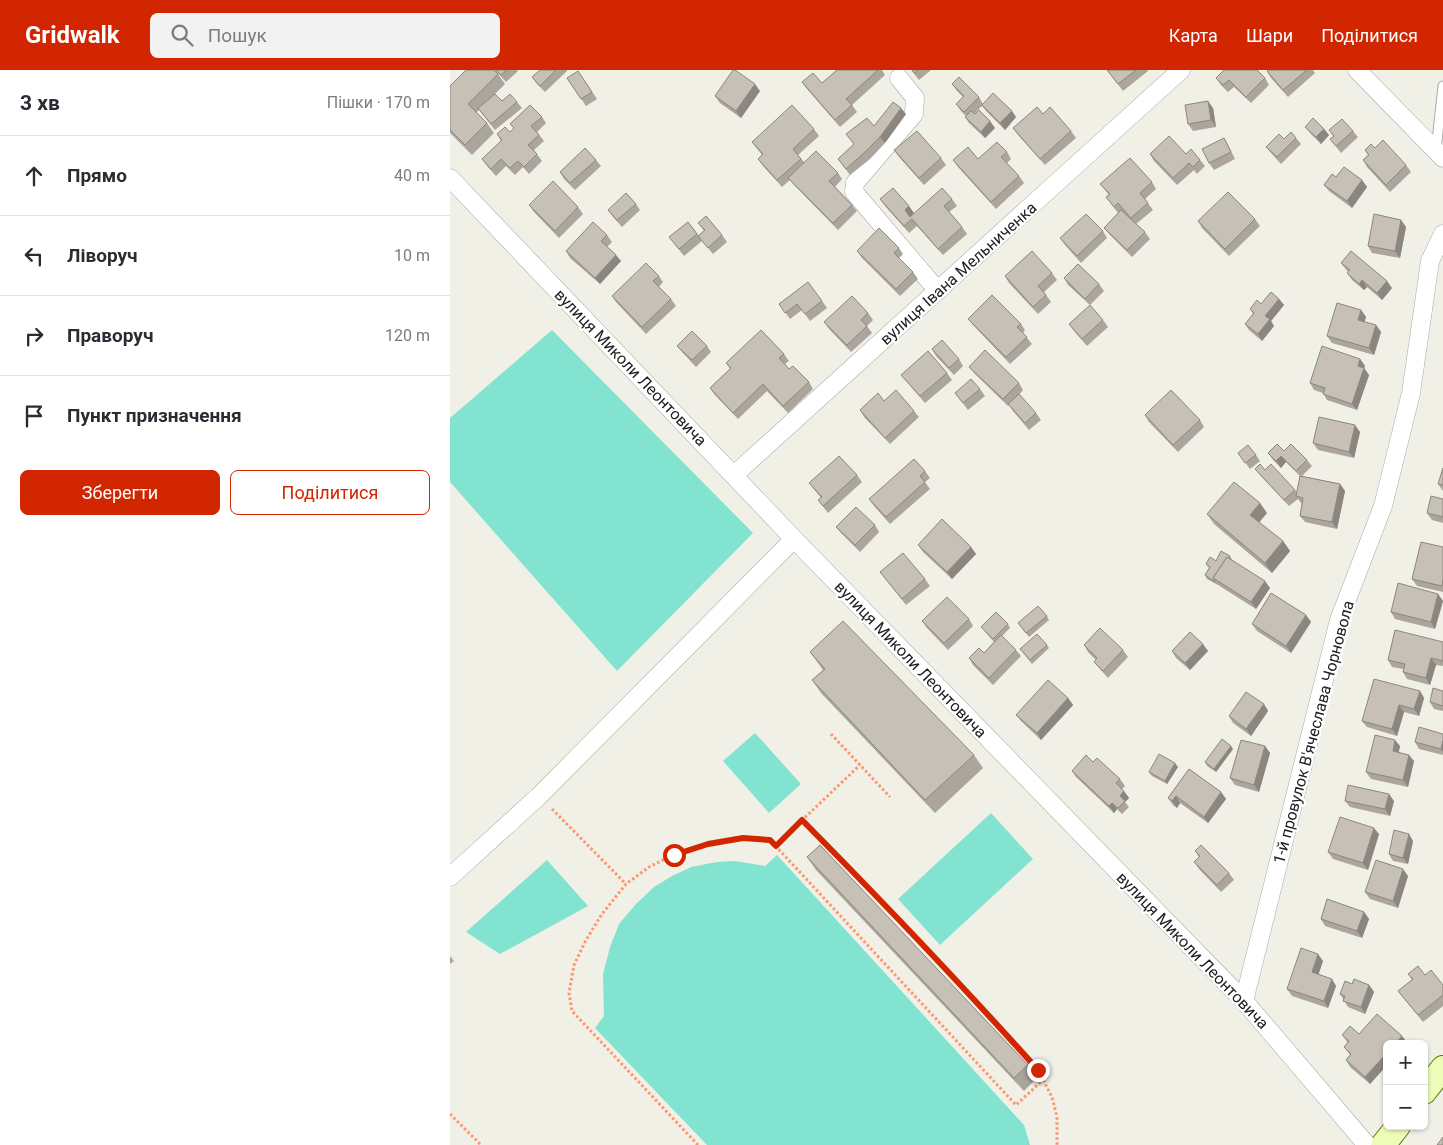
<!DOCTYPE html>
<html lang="uk">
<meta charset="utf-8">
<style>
:root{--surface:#fff;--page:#f2f2f3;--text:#2b2b33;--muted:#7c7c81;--line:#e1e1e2;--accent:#d12600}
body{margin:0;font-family:Roboto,sans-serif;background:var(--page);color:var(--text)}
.controls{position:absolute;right:15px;bottom:15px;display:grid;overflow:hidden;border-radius:8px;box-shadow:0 1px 4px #0004}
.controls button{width:45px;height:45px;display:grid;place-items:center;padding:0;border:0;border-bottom:1px solid var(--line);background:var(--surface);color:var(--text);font:25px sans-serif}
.stop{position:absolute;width:15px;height:15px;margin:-11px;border:4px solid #d12600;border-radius:50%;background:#fff}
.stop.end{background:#d12600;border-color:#fff;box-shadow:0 1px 5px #0008}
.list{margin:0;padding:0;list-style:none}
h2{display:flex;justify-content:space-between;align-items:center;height:65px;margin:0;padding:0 20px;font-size:21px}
h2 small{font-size:16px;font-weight:400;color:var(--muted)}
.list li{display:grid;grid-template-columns:32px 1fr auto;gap:15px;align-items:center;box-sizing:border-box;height:80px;padding:0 20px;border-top:1px solid var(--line)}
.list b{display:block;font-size:19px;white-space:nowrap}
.list em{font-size:16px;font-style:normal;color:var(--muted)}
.actions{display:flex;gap:10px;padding:15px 20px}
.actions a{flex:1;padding:11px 0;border:1px solid var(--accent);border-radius:8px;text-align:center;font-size:18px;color:var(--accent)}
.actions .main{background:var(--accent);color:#fff}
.icon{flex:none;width:28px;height:28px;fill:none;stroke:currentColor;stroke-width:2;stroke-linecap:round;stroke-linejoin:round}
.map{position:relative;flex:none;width:993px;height:1075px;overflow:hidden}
header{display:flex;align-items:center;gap:30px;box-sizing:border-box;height:70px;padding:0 25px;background:var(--accent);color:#fff}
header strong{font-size:24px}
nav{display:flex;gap:28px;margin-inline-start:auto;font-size:18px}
.search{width:350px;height:45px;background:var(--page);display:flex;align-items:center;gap:12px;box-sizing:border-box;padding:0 18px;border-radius:8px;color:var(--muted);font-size:19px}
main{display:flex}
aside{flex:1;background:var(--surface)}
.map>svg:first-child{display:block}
.pitch{fill:#82e3d0}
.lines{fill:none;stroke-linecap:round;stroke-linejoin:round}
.service-casing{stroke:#a8a8a8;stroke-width:11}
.minor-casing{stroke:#a8a8a8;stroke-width:19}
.secondary-casing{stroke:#5a7f00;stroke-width:26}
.path{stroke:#ff956a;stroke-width:3;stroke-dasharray:2.5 2.5;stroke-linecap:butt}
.service{stroke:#fff;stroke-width:9}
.minor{stroke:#fff;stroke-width:18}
.secondary{stroke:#edfdb9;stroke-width:24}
.wall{fill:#aba59d}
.shaded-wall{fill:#8b867f}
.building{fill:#c7c0b6;stroke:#8b867f}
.route{stroke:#d12600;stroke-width:6}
.labels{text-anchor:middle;stroke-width:4.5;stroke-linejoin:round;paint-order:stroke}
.street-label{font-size:16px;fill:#212121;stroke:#fff}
</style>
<header>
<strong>Gridwalk</strong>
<div class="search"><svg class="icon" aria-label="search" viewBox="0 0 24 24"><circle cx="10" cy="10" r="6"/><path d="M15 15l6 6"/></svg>Пошук</div>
<nav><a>Карта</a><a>Шари</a><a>Поділитися</a></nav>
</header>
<main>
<aside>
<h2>3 хв<small>Пішки · 170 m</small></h2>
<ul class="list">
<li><svg class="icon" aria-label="ahead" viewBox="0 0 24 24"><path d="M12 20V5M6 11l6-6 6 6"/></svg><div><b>Прямо</b></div><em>40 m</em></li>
<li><svg class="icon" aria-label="left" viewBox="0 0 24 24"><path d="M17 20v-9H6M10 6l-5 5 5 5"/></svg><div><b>Ліворуч</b></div><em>10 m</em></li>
<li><svg class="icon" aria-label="right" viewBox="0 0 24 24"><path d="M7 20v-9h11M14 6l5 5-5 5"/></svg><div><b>Праворуч</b></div><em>120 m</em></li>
<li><svg class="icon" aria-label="arrive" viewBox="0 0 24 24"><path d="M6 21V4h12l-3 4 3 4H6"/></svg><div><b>Пункт призначення</b></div></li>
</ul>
<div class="actions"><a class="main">Зберегти</a><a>Поділитися</a></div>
</aside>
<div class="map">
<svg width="993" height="1075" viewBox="0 0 993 1075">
<rect width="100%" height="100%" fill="#f1f0e7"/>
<!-- pitch -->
<g class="pitch">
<path d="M102,260L303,463L167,601L0,412V348Z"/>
<path d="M305,663L351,714L319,743L273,691Z"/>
<path d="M541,743L583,789L490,875L448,829Z"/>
<path d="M327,785L574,1055L580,1075H257L145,958L154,946L153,904L160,877L169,854L186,834L204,817L222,806L241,797L267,792L285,791L315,796Z"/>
<path d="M97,790L138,836L50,884L16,862Z"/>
</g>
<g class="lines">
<defs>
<path id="service" d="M986,80L993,16"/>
<g id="minor">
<path d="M907,0L993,88"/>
<path d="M449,8L465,28L464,44L405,113L404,122L488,221"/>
<path d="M0,108L344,469L794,931L917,1075"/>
<path d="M284,405L731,0"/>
<path d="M0,807L89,726L344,469"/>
<path d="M794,931L889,550L933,436L961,323L980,191L993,164"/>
</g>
<g id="secondary">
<path d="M974,1022L993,998"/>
<path d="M933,1075L948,1056"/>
</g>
</defs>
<!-- service casing -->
<use href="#service" class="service-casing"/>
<!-- minor casing -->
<use href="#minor" class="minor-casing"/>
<!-- secondary casing -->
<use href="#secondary" class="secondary-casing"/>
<!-- path -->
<g class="path">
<path d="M381,664L440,727"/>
<path d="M102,739L176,814"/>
<path d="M352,750L414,813L538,945L588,1000L602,1027L607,1047V1075"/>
<path d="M326,775L410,695"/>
<path d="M0,1044L31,1075"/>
<path d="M248,1075L122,941L119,923L124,895L136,870L152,844L176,814L199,797L223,785L258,774L293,767L320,770L566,1035L594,1009"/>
</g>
<!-- service -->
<use href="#service" class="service"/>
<!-- minor -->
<use href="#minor" class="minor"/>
<!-- secondary -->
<use href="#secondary" class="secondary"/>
</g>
<!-- wall -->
<g class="wall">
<path d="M45,0H67L68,1L56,12Z"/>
<path d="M90,0H117V1L95,22L87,14L82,7Z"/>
<path d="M387,0H432L435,5L402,35L407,42L390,57L357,19L352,12L372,13Z"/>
<path d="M461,0H481L469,10Z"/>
<path d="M657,0H698V1L673,21Z"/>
<path d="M818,0H863L865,3L838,27L821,8L817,1Z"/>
<path d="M128,1L147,29L136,36L117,8Z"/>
<path d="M48,4L55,14L45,24L52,31L67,32L72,38L45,60L29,40L26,43L37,53L44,63L22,85L0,63V16Z"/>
<path d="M766,8H815L819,15L801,33L784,17L778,22L771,15Z"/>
<path d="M502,14L529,27L533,34L566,47L555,60L537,42L532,36L524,44L545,58L535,68L519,53L515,47L516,46L511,41L506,34L513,27L507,21Z"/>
<path d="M310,21L291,48L270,33L265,26Z"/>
<path d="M763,38L766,57L743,61L738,54Z"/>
<path d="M456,44L435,73L420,89L400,105L388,89L424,56Z"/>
<path d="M593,44L621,61L626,68L595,95L568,65L563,58Z"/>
<path d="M92,47L96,53L87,62L94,71L84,80L92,91L79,104L73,97L65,105L56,96L46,106L37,96L32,89L51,71L47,64L60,62L64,59L60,54Z"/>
<path d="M855,57L874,59L879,65L871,74L860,63Z"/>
<path d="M364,59L369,66L348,85L354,92L388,103L392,109L385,117L402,135L407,141L388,160L343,114L340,110L332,117L313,96L308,89L312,85L302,72Z"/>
<path d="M879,60L903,61L908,67L891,83L880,69L884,67Z"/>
<path d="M774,68L778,75L785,89L764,100L759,93Z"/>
<path d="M846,68L851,74L831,94L821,83L816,77L834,69Z"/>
<path d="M925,78L956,95L961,102L940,122L917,97L913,90L918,85L915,80Z"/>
<path d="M444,80L491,88L496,95L474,115L449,87Z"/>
<path d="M557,82L561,89L557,93L569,106L574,113L546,139L508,97L503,90L528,89Z"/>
<path d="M700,84L750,90L755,96L747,104L744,100L727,115L704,91Z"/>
<path d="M146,90L151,96L125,120L114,109L110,102Z"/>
<path d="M886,107L912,110L917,117L902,138L879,121L874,115Z"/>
<path d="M702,112L706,119L695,129L703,140L686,154L695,162L700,169L682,187L659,164L654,158L668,143L656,127L659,125L650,114Z"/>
<path d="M430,129L464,143L460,147L502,129L507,136L499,142L512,157L517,164L493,185L467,156L459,163L435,136Z"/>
<path d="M186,134L190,140L172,157L163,147L158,140Z"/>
<path d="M79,135L128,137L133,144L109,168L84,142Z"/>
<path d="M805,149L810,156L779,186L752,158L748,151Z"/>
<path d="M951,150L956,157L950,188L922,183L918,176Z"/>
<path d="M238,152L249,166L254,161L248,153L272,165L277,172L263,184L252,171L234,186L219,167Z"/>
<path d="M653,161L657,168L631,193L615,175L610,168Z"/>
<path d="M157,165L162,172L157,177L171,191L150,214L120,188L116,181Z"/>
<path d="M449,178L453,184L449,188L463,202L468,209L450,226L412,188L407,181Z"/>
<path d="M891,193L942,218L932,230L917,217L914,220L902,210L897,203L898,202Z"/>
<path d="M602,203L607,210L594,222L601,232L588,244L559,213L555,206Z"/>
<path d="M209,206L213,212L209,217L221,229L226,236L196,264L166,232L162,226Z"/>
<path d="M614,208L649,214L654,221L640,235L618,215Z"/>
<path d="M829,229L834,235L821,251L824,256L812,271L799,260L795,254L803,244L800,239L811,234Z"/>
<path d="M372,231L377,238L360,251L352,240L340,249L329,234Z"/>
<path d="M911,240L916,247L914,252L926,255L931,262L924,285L882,273L877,266Z"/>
<path d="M418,243L423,250L417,256L422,263L401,282L379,259L374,252Z"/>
<path d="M518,249L571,254L575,260L573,263L582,274L560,294L523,255Z"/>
<path d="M653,250L658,257L637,276L624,261L619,254Z"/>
<path d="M227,276H257L261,282L246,297L232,282Z"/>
<path d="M482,279L509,289L513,296L504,305L486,286Z"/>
<path d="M334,284L339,291L335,294L339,299L359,312L363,319L338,343L317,321L288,349L265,325L260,318L280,299L276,293Z"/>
<path d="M910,289L915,296L914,298L919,305L907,340L877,330L873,323L864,320L860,313Z"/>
<path d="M519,297L569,313L573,320L568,326L586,343L591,350L579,360L563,341L559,335L558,336L524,303Z"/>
<path d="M497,303L502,310L475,333L456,311L451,305Z"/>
<path d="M530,319L535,326L518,340L505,323Z"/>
<path d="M410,340L464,341L469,347L440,374L414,347Z"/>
<path d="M695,345L750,350L754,357L728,382L699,352Z"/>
<path d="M910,362L904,388L868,380L863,373Z"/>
<path d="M834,381L857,390L862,396L852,406L890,414L895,421L887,459L855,452L850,446L852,433H851L848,429L839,436L810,405L805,399L815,400L845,420L847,422L850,406L836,392L831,398L823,390L818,383Z"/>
<path d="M788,383L806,385L810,391L800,399Z"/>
<path d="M993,398V421L988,414Z"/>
<path d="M475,401L480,408L475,412L480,419L440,454L424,436L419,429Z"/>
<path d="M407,405L412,412L378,443L368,430L371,428L359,413Z"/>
<path d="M993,429V453L982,450L977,443Z"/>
<path d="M817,443L809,452L833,471L840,481L822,503L764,454L757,444Z"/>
<path d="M425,455L429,462L410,482L391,463L386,457Z"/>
<path d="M468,475L521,477L526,484L502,509L473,482Z"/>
<path d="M993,477V522L967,516L962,509Z"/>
<path d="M780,486L782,490L820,518L806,539L768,515L757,509L755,505L759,498L756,494Z"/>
<path d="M430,502L475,509L480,516L456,535Z"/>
<path d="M988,524L993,531L985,559L945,549L941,542Z"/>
<path d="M856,545L861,552L841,583L807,561L802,554Z"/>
<path d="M597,546L599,550L579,567L568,553Z"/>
<path d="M519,549L523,556L498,580L477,558L472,551Z"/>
<path d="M558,554L560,558L552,566L566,580L571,586L543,615L523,595L519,588L534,583L544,572L531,557Z"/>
<path d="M993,572V596L986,595L980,615L957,609L953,602V599L942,597L938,590Z"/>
<path d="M597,575L599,578L582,594L570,579Z"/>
<path d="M634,575L673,580L678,587L658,608L649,598L644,592L646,590L638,582Z"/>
<path d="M722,581H758L740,600L726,588Z"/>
<path d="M360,582L524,685L533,698L485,743L371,623L362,610L373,600Z"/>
<path d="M970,621L974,628L969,646L954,642L947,666L917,657L912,651Z"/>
<path d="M993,621V641L984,639L980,632Z"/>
<path d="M618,628L623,635L591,670L571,651L566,645Z"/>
<path d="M814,634L818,641L801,666L783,653L779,646Z"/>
<path d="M993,664V685L969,679L965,672Z"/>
<path d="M815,676L820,683L809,722L785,715L780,708Z"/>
<path d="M950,676L949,682L964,691L958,717L921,709L916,702Z"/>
<path d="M783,679L766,702L757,696L755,692Z"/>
<path d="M643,692L670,709L675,716L672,719L679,728L675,732L679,737L672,744L667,739L664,743L626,707L622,701Z"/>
<path d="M728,697L717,714L702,706L699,702Z"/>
<path d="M739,699L771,722L776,729L758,753L730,733L727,738L723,735L718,728Z"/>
<path d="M895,731H944L940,746L900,737Z"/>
<path d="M929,764L918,800L883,789L878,782Z"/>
<path d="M963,771L958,794L943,791L939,784Z"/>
<path d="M745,781L779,803L784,810L771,822L749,799L744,792L749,787Z"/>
<path d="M357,787L578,995L587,1008L574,1021L366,800Z"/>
<path d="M958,806L948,838L920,829L915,822Z"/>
<path d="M914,842L919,849L912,868L875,856L871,849Z"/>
<path d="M0,886L4,891L0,894Z"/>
<path d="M873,891L868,905L886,916L878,938L842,926L837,919Z"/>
<path d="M958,904L975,905L993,915V936L973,952L948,921L962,910Z"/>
<path d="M902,914L919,915L924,922L915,944L898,937L890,924Z"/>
<path d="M909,964L957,972L937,974V995L920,1014L900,997L896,990L900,985L894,977L898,973L892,965Z"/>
</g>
<!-- shaded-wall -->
<g class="shaded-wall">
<path d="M305,14L310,21L291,48L286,41Z"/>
<path d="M758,31L763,38L766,57L761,50Z"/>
<path d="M451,38L456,44L435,73L430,67Z"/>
<path d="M562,41L566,47L555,60L550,53Z"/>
<path d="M540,51L545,58L535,68L531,62Z"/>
<path d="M874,59L879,65L871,74L866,67Z"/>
<path d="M912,110L917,117L902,138L897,131Z"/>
<path d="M459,136L464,143L460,147L455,140Z"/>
<path d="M951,150L956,157L950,188L945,181Z"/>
<path d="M166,185L171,191L150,214L145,208Z"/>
<path d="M912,210L917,217L914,220L909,214Z"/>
<path d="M937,211L942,218L932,230L927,223Z"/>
<path d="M829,229L834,235L821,251L824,256L812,271L808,264L815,246Z"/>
<path d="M911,240L916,247L913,257L908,250Z"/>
<path d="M926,255L931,262L924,285L919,278Z"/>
<path d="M910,289L915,296L914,298L919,305L907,340L902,334L908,296Z"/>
<path d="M905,355L910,362L904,388L899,382Z"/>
<path d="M831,386L836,392L831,398L826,391Z"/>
<path d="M890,414L895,421L887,459L882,452Z"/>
<path d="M810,433L817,443L807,455L800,445Z"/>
<path d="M833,471L840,481L822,503L815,493Z"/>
<path d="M521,477L526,484L502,509L497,502Z"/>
<path d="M815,511L820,518L806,539L801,532Z"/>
<path d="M988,524L993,531L985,559L981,552Z"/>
<path d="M856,545L861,552L841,583L836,576Z"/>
<path d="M753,574L758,581L740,600L735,593Z"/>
<path d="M981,588L986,595L980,615L976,608Z"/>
<path d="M970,621L974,628L969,646L964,639Z"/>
<path d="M618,628L623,635L591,670L587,663Z"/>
<path d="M814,634L818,641L801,666L796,659Z"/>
<path d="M949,635L954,642L947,666L942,659Z"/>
<path d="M945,670L950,676L947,688L943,681Z"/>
<path d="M993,670V682L991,679Z"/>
<path d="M781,676L783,679L766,702L764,699Z"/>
<path d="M815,676L820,683L809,722L804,715Z"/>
<path d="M959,685L964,691L958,717L953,710Z"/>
<path d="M725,693L728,697L717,714L715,711Z"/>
<path d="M674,721L679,728L675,732L670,726Z"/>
<path d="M771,722L776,729L758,753L754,747Z"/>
<path d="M939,724L944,731L940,746L935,739Z"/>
<path d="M726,726L730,733L727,738L722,731Z"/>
<path d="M662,733L667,739L664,743L659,736Z"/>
<path d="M924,758L929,764L918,800L913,793Z"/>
<path d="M959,764L963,771L958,794L953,788Z"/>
<path d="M953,799L958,806L948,838L943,831Z"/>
<path d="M914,842L919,849L912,868L907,861Z"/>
<path d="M868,884L873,891L867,909L862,902Z"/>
<path d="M882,909L886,916L878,938L874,931Z"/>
<path d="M919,915L924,922L915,944L911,937Z"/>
<path d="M952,966L957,972L956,974H945Z"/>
<path d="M937,983V995L920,1014L915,1007Z"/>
</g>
<!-- building -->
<g class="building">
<path d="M16,0H44L48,4L18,34L37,53L15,75L0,60V16Z"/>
<path d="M46,0H57L51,5Z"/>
<path d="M90,0H106L90,16L82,7Z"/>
<path d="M283,0H285L305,14L286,41L265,26Z"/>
<path d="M387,0H428L396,29L402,35L385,50L352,12L363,3L372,13Z"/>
<path d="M462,0H468L465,3Z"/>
<path d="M657,0H686L668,14Z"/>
<path d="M774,0H807L815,8L796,27L779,10L773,15L766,8Z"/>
<path d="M818,0H857L833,20L817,1Z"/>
<path d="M128,1L142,22L131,29L117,8Z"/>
<path d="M509,7L529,27L514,42L506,34L514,26L502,14Z"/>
<path d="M543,23L562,41L550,53L532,35Z"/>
<path d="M45,24L52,31L60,24L67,32L41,54L28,38Z"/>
<path d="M758,31L761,50L738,54L735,35Z"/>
<path d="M443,32L451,38L430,67L415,82L396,99L388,89L404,74L396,64L417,48L424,56Z"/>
<path d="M80,35L92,47L81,56L89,65L78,75L87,84L74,97L68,91L60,98L51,89L41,99L32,89L52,70L47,64L55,57L60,62L64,58L60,54Z"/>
<path d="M342,35L364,59L343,79L351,89L327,110L308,89L313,84L302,72Z"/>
<path d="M587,37L593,44L600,37L621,61L590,89L563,58Z"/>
<path d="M529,40L540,51L531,62L515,47L521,41L525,44Z"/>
<path d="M863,48L874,59L866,67L855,57Z"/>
<path d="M892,49L903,61L886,76L880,69L884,66L879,60Z"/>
<path d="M467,61L491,88L469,108L444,80Z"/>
<path d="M841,62L846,68L827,87L816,77L829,64L834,69Z"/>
<path d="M719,66L736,84L741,79L750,90L743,97L739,93L723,108L700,84Z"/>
<path d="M774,68L781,82L759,93L752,79Z"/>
<path d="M933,70L956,95L936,115L913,90L919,85L915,80L921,74L925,78Z"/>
<path d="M547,72L557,82L551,87L569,106L541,132L503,90L518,77L528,89Z"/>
<path d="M135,78L146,90L120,113L110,102Z"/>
<path d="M366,81L388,103L379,111L402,135L383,153L338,108Z"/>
<path d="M680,88L702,112L690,123L698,133L681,148L668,133L664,137L656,127L660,124L650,114Z"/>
<path d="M894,97L912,110L897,131L874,115L882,104L886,107Z"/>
<path d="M103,111L128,137L105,161L79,135Z"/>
<path d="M443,118L459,136L455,140L460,147L492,118L502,129L494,136L512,157L488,179L462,149L454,156L430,129Z"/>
<path d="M778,122L805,149L775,179L748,151Z"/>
<path d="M176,123L186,134L167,150L158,140Z"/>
<path d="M671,140L695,162L677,180L654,158Z"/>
<path d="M636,144L653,161L627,186L610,168Z"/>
<path d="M924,144L951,150L945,181L918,176Z"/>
<path d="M256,146L272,165L258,178L248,166L255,160L248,153Z"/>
<path d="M143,152L157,165L151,171L166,185L145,208L116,181Z"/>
<path d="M238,152L247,164L229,179L219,167Z"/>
<path d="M429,158L449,178L444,183L463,202L446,219L407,181Z"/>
<path d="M582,181L602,203L588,216L596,225L583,237L555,206Z"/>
<path d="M901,181L937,211L927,223L912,210L909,214L897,203L900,200L891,193Z"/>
<path d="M196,193L209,206L203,211L221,229L192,257L162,226Z"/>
<path d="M628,194L649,214L635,229L614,208Z"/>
<path d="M358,212L372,231L355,244L347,234L335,243L329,234Z"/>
<path d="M821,222L829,229L815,246L820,249L808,264L795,254L804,243L800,239L807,230L811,234Z"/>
<path d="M542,225L571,254L567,257L577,267L556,287L518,249Z"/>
<path d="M402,226L418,243L411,250L417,256L397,275L374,252Z"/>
<path d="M887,233L911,240L908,250L926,255L919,278L877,266Z"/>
<path d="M640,235L653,250L632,269L619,254Z"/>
<path d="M311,260L334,284L329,288L339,299L343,296L359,312L333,336L313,314L283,343L260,318L281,298L276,293Z"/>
<path d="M242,261L257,276L242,290L227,276Z"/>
<path d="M492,270L509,289L499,298L482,279Z"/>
<path d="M872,276L910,289L908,296L914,298L902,334L873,324L875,318L860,313Z"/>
<path d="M535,280L569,313L553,329L519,297Z"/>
<path d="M478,281L497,303L470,326L451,305Z"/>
<path d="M521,309L530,319L513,333L505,323Z"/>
<path d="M446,320L464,341L435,368L410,340L428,323L434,331Z"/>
<path d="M721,320L750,350L723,375L695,345Z"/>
<path d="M569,324L586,343L575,353L558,334Z"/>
<path d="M869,347L905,355L899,382L863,373Z"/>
<path d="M827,374L834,381L841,374L857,390L846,401L831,386L826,391L818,383Z"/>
<path d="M798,375L806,385L795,393L788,383Z"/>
<path d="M389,386L407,405L373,436L368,430L372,427L359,413Z"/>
<path d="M464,389L475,401L470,406L475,412L436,447L419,429Z"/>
<path d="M810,394L815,400L821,394L845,420L834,430L805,399Z"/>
<path d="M993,398V415L988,414Z"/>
<path d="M850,406L890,414L882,452L850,446L853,428L846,426Z"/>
<path d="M784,412L810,433L800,445L833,471L815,493L757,444Z"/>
<path d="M981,426L993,429V447L977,443Z"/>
<path d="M406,437L425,455L405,475L386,457Z"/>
<path d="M492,449L521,477L497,502L468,475Z"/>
<path d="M971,472L993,477V509L992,516L962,509Z"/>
<path d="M771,481L780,486L779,488L777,487L763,508L765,512L755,505L760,497L756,494L760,487L766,491Z"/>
<path d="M453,483L475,509L452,529L430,502Z"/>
<path d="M777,487L815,511L801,532L763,508Z"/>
<path d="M948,513L988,524L981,552L941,542Z"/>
<path d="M821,523L856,545L836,576L802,554Z"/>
<path d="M497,527L519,549L494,573L472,551Z"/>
<path d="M588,536L597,546L576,563L568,553Z"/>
<path d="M546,542L558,554L543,569L531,557Z"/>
<path d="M393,551L524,685L475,730L362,610L375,599L360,582Z"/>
<path d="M650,558L673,580L653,601L644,592L647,588L634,575Z"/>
<path d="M945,560L993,572V591L981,588L976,608L953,602L955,594L938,590Z"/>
<path d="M740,562L753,574L735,593L722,581Z"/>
<path d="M587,564L597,575L580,590L570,579Z"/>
<path d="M551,565L566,580L539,608L519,588L529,578L534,583Z"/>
<path d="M924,609L970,621L964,639L949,635L942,659L912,651Z"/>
<path d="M598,610L618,628L587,663L566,645Z"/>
<path d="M983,618L993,621V636L980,632Z"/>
<path d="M796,622L814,634L796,659L779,646Z"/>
<path d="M969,657L993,664V670L991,679L965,672Z"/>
<path d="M925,665L945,670L943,681L959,685L953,710L916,702Z"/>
<path d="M772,669L781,676L764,699L755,692Z"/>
<path d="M791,670L815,676L804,715L780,708Z"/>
<path d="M709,684L725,693L715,711L699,702Z"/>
<path d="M636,685L643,692L647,688L670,709L666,713L674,721L670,726L675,731L668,738L662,733L659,736L622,701Z"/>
<path d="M739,699L771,722L754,747L726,726L722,731L718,728Z"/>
<path d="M898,715L939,724L935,739L895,731Z"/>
<path d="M890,747L924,758L913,793L878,782Z"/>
<path d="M944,760L959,764L953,788L939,784Z"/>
<path d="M370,775L578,995L564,1008L357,787Z"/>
<path d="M751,775L779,803L767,815L744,792L750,786L745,781Z"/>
<path d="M926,790L953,799L943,831L915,822Z"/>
<path d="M877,829L914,842L907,861L871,849Z"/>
<path d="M851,878L868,884L862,902L882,909L874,931L837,919Z"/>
<path d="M968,896L975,905L981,900L993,915V925L968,945L948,921L963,909L958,904Z"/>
<path d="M904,909L919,915L911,937L893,931L895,926L890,924L895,911L902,914Z"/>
<path d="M927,944L952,966L945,974H937V983L915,1007L896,990L901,984L894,977L899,971L892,965L900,956L909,964Z"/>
<path d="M993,1067V1075H987Z"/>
</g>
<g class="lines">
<!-- route -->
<path class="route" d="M224,785L258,774L293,768L320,770L326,776L352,750C433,832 512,915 588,1000"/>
</g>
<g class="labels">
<!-- street labels -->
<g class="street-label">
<text transform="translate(508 203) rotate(-42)" y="6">вулиця Івана Мельниченка</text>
<text transform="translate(181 297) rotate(46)" y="6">вулиця Миколи Леонтовича</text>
<text transform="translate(461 589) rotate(46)" y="6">вулиця Миколи Леонтовича</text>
<text transform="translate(863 662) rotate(-75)" y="6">1-й провулок В'ячеслава Чорновола</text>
<text transform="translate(743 880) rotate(46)" y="6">вулиця Миколи Леонтовича</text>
</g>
</g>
</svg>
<div class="controls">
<button>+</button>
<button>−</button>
</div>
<div class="stop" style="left:224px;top:785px"></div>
<div class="stop end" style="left:588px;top:1000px"></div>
</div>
</main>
